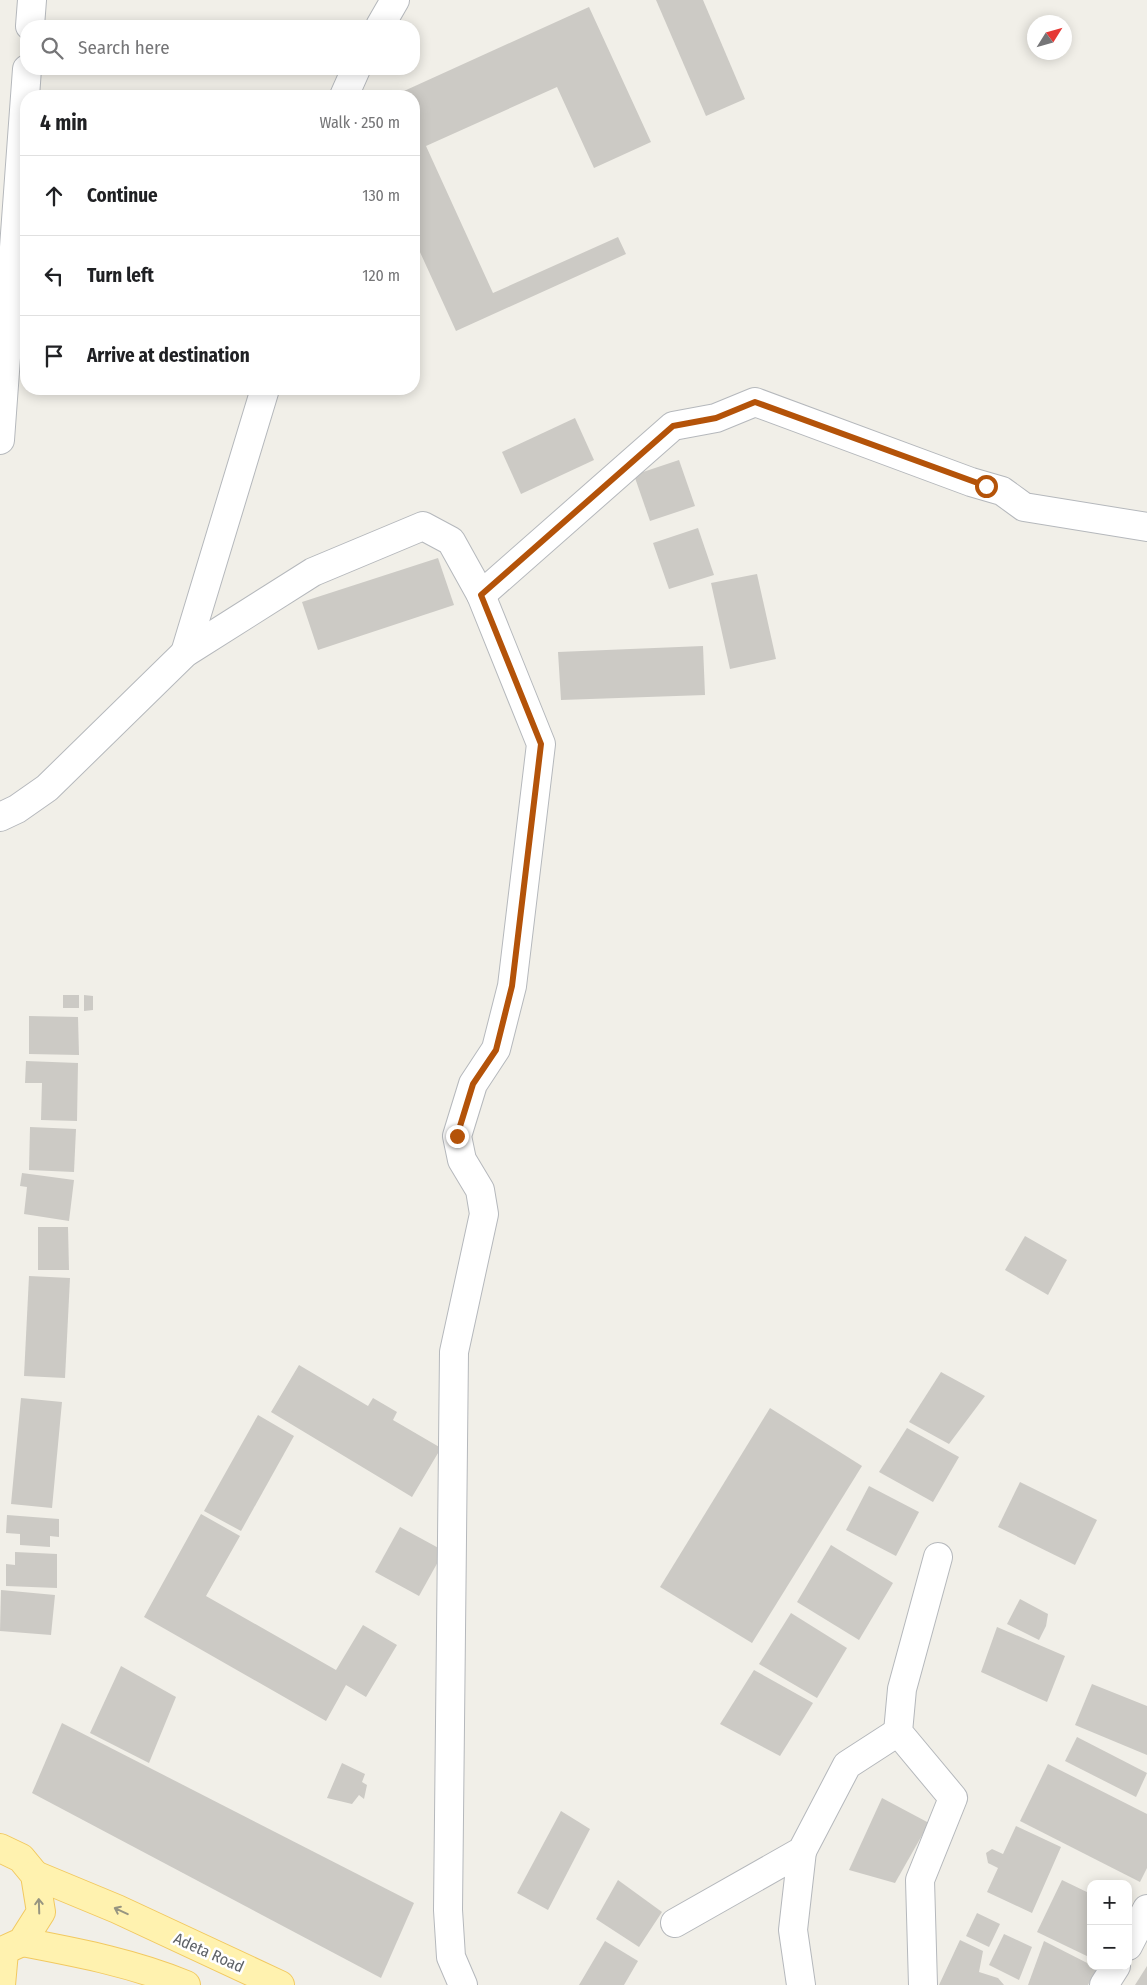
<!DOCTYPE html>
<meta charset="utf-8">
<style>
:root{--surface:#fff;--page:#f6f6f6;--text:#202124;--muted:#757577;--line:#e0e0e0}
body{margin:0;font-family:"Fira Sans Condensed",sans-serif;background:var(--page);color:var(--text)}
.controls{position:absolute;right:15px;bottom:15px;display:grid;overflow:hidden;border-radius:10px;box-shadow:0 2px 12px #0003}
.controls button{width:45px;height:45px;display:grid;place-items:center;padding:0;border:0;border-bottom:1px solid var(--line);background:var(--surface);color:var(--text);font:25px sans-serif}
.compass{position:absolute;left:1027px;top:15px;width:45px;height:45px;border-radius:50%;background:var(--surface);box-shadow:0 2px 12px #0003;rotate:53deg}
.stop{position:absolute;width:15px;height:15px;margin:-11px;border:4px solid #b45309;border-radius:50%;background:#fff}
.stop.end{background:#b45309;border-color:#fff;box-shadow:0 1px 5px #0008}
.list{margin:0;padding:0;list-style:none}
h2{display:flex;justify-content:space-between;align-items:center;height:65px;margin:0;padding:0 20px;font-size:21px}
h2 small{font-size:16px;font-weight:400;color:var(--muted)}
.list li{display:grid;grid-template-columns:32px 1fr auto;gap:15px;align-items:center;box-sizing:border-box;height:80px;padding:0 20px;border-top:1px solid var(--line)}
.list b{display:block;font-size:19px;white-space:nowrap}
.list em{font-size:16px;font-style:normal;color:var(--muted)}
.icon{flex:none;width:28px;height:28px;fill:none;stroke:currentColor;stroke-width:2;stroke-linecap:round;stroke-linejoin:round}
.map{position:relative;flex:none;width:1147px;height:1985px;overflow:hidden}
.search{position:absolute;background:var(--surface);box-shadow:0 2px 12px #0003;left:20px;top:20px;width:400px;height:55px;display:flex;align-items:center;gap:12px;box-sizing:border-box;padding:0 18px;border-radius:20px;color:var(--muted);font-size:19px}
.panel{position:absolute;background:var(--surface);box-shadow:0 2px 12px #0003;left:20px;top:90px;width:400px;height:305px;border-radius:20px}
.map>svg:first-child{display:block}
.building{fill:#cccac5}
.lines{fill:none;stroke-linecap:round;stroke-linejoin:round}
.minor-casing{stroke:#b5b8bc;stroke-width:30}
.primary-casing{stroke:#f2c960;stroke-width:30}
.minor{stroke:#fff;stroke-width:28}
.primary{stroke:#fff2af;stroke-width:28}
.oneway{stroke:#979581}
.route{stroke:#b45309;stroke-width:6}
.labels{text-anchor:middle;stroke-width:5;stroke-linejoin:round;paint-order:stroke}
.street-label{font-size:16px;fill:#5f6368;stroke:#fff}
</style>
<div class="map">
<svg width="1147" height="1985" viewBox="0 0 1147 1985">
<rect width="100%" height="100%" fill="#f1efe8"/>
<!-- building -->
<g class="building">
<path d="M656,0H703L745,99L706,116Z"/>
<path d="M589,7L651,142L594,168L557,87L426,146L493,293L618,237L626,254L456,331L414,239V96H393Z"/>
<path d="M575,418L594,460L521,494L502,452Z"/>
<path d="M679,460L695,506L650,521L634,475Z"/>
<path d="M698,528L714,575L669,589L653,543Z"/>
<path d="M438,558L454,605L318,650L302,602Z"/>
<path d="M757,574L776,659L730,669L711,583Z"/>
<path d="M703,646L705,695L561,700L558,652Z"/>
<rect x="63" y="995" width="16" height="13"/>
<path d="M84,995L93,996V1010L84,1011Z"/>
<path d="M29,1016L78,1017L79,1055L29,1054Z"/>
<path d="M26,1061L78,1063L77,1121L41,1120L42,1083H25Z"/>
<path d="M30,1127L76,1129L74,1172L29,1170Z"/>
<path d="M22,1173L74,1180L69,1221L24,1214L27,1187L20,1186Z"/>
<path d="M38,1227H68L69,1270H38Z"/>
<path d="M1025,1236L1067,1260L1048,1295L1005,1270Z"/>
<path d="M29,1276L70,1278L65,1378L24,1376Z"/>
<path d="M299,1365L368,1406L373,1398L397,1412L393,1420L441,1448L412,1497L271,1412Z"/>
<path d="M941,1372L985,1396L949,1444L909,1422Z"/>
<path d="M21,1398L62,1402L52,1508L11,1504Z"/>
<path d="M770,1408L862,1466L752,1643L660,1587Z"/>
<path d="M258,1415L294,1436L241,1531L204,1511Z"/>
<path d="M907,1428L959,1457L933,1502L879,1472Z"/>
<path d="M1020,1482L1097,1520L1075,1565L998,1527Z"/>
<path d="M869,1486L919,1512L896,1556L846,1530Z"/>
<path d="M201,1514L240,1536L206,1596L336,1670L363,1625L397,1645L366,1697L346,1685L326,1721L144,1617Z"/>
<path d="M7,1515L59,1519V1537L50,1536V1547L20,1545V1534L6,1533Z"/>
<path d="M400,1527L444,1551L419,1596L375,1572Z"/>
<path d="M831,1545L893,1583L859,1640L797,1602Z"/>
<path d="M15,1552L57,1554V1588L6,1586V1564L15,1565Z"/>
<path d="M1,1590L55,1595L51,1635L0,1631Z"/>
<path d="M1020,1599L1048,1614L1046,1626L1039,1640L1007,1624Z"/>
<path d="M791,1613L847,1648L817,1698L759,1664Z"/>
<path d="M997,1627L1065,1656L1047,1702L981,1672Z"/>
<path d="M121,1666L176,1697L149,1763L90,1733Z"/>
<path d="M754,1670L813,1703L780,1756L720,1724Z"/>
<path d="M1092,1684L1147,1706V1755L1075,1725Z"/>
<path d="M62,1723L414,1903L381,1978L32,1793Z"/>
<path d="M1077,1737L1147,1773L1136,1797L1065,1761Z"/>
<path d="M342,1763L365,1774L362,1782L367,1785L364,1799L359,1795L352,1804L327,1798Z"/>
<path d="M1048,1764L1147,1814V1868L1140,1882L1020,1821Z"/>
<path d="M882,1798L929,1823L895,1883L849,1870Z"/>
<path d="M561,1811L590,1829L548,1910L517,1893Z"/>
<path d="M1016,1826L1061,1847L1032,1913L987,1892L998,1868L988,1863L986,1853L992,1849L1003,1854Z"/>
<path d="M618,1880L662,1912L639,1947L596,1919Z"/>
<path d="M1062,1880L1091,1894V1958L1037,1932Z"/>
<path d="M977,1913L1000,1924L989,1947L966,1936Z"/>
<path d="M1004,1934L1032,1947L1019,1980L989,1965Z"/>
<path d="M960,1940L983,1951L979,1972L998,1978L1004,1985H939Z"/>
<path d="M605,1941L638,1961L624,1985H579Z"/>
<path d="M1044,1941L1097,1968L1088,1985H1028Z"/>
<path d="M1147,1966V1985H1135Z"/>
</g>
<g class="lines">
<defs>
<g id="minor">
<path d="M30,26L32,0"/>
<path d="M380,26L395,0"/>
<path d="M344,96L356,69"/>
<path d="M0,440L27,69"/>
<path d="M185,653L265,389"/>
<path d="M0,817L17,809L47,788L185,653L313,572L423,526L451,541L481,595L673,426L716,418L755,402L971,482L1002,491L1024,507L1147,527"/>
<path d="M675,1923L802,1851L847,1765L898,1732"/>
<path d="M1128,1946L1147,1909"/>
<path d="M463,1985L451,1957L448,1910L454,1352L484,1214L480,1190L462,1160L457,1136L473,1084L496,1049L512,986L541,744L481,595"/>
<path d="M801,1985L793,1930L802,1851"/>
<path d="M923,1985L920,1880L953,1798L898,1732L902,1689L938,1557"/>
<path d="M1104,1985L1116,1966"/>
</g>
<g id="primary">
<path d="M0,1848L21,1858L35,1875L41,1912L22,1942L0,1952"/>
<path d="M35,1875L117,1909L280,1985"/>
<path d="M22,1942C79,1953 133,1963 186,1985"/>
<path d="M1,1985L4,1952"/>
</g>
</defs>
<!-- minor casing -->
<use href="#minor" class="minor-casing"/>
<!-- primary casing -->
<use href="#primary" class="primary-casing"/>
<!-- minor -->
<use href="#minor" class="minor"/>
<!-- primary -->
<use href="#primary" class="primary"/>
</g>
<!-- one-way arrows -->
<defs><path id="oneway-shaft" d="M-6 0H5M1.5-3L5.5 0L1.5 3" fill="none" stroke-width="1.6" stroke-linecap="round" stroke-linejoin="round" transform="scale(1.25)"/></defs>
<g class="oneway">
<use href="#oneway-shaft" transform="translate(39 1906) rotate(-92)"/>
<use href="#oneway-shaft" transform="translate(121 1911) rotate(-155)"/>
</g>
<g class="lines">
<!-- route -->
<path class="route" d="M457,1136L473,1084L496,1050L512,986L541,744L481,595L673,426L716,418L755,402L986,486"/>
</g>
<g class="labels">
<!-- street labels -->
<g class="street-label">
<text transform="translate(209 1952) rotate(24)" y="6">Adeta Road</text>
</g>
</g>
</svg>
<div class="controls">
<button>+</button>
<button>−</button>
</div>
<svg class="compass" viewBox="-18 -18 36 36"><path d="M0-13l5 13h-10z" fill="#e53935"/><path d="M0 13l5-13h-10z" fill="#757577"/></svg>
<div class="stop" style="left:986px;top:486px"></div>
<div class="stop end" style="left:457px;top:1136px"></div>
<div class="search"><svg class="icon" aria-label="search" viewBox="0 0 24 24"><circle cx="10" cy="10" r="6"/><path d="M15 15l6 6"/></svg>Search here</div>
<section class="panel">
<h2>4 min<small>Walk · 250 m</small></h2>
<ul class="list">
<li><svg class="icon" aria-label="ahead" viewBox="0 0 24 24"><path d="M12 20V5M6 11l6-6 6 6"/></svg><div><b>Continue</b></div><em>130 m</em></li>
<li><svg class="icon" aria-label="left" viewBox="0 0 24 24"><path d="M17 20v-9H6M10 6l-5 5 5 5"/></svg><div><b>Turn left</b></div><em>120 m</em></li>
<li><svg class="icon" aria-label="arrive" viewBox="0 0 24 24"><path d="M6 21V4h12l-3 4 3 4H6"/></svg><div><b>Arrive at destination</b></div></li>
</ul>
</section>
</div>
